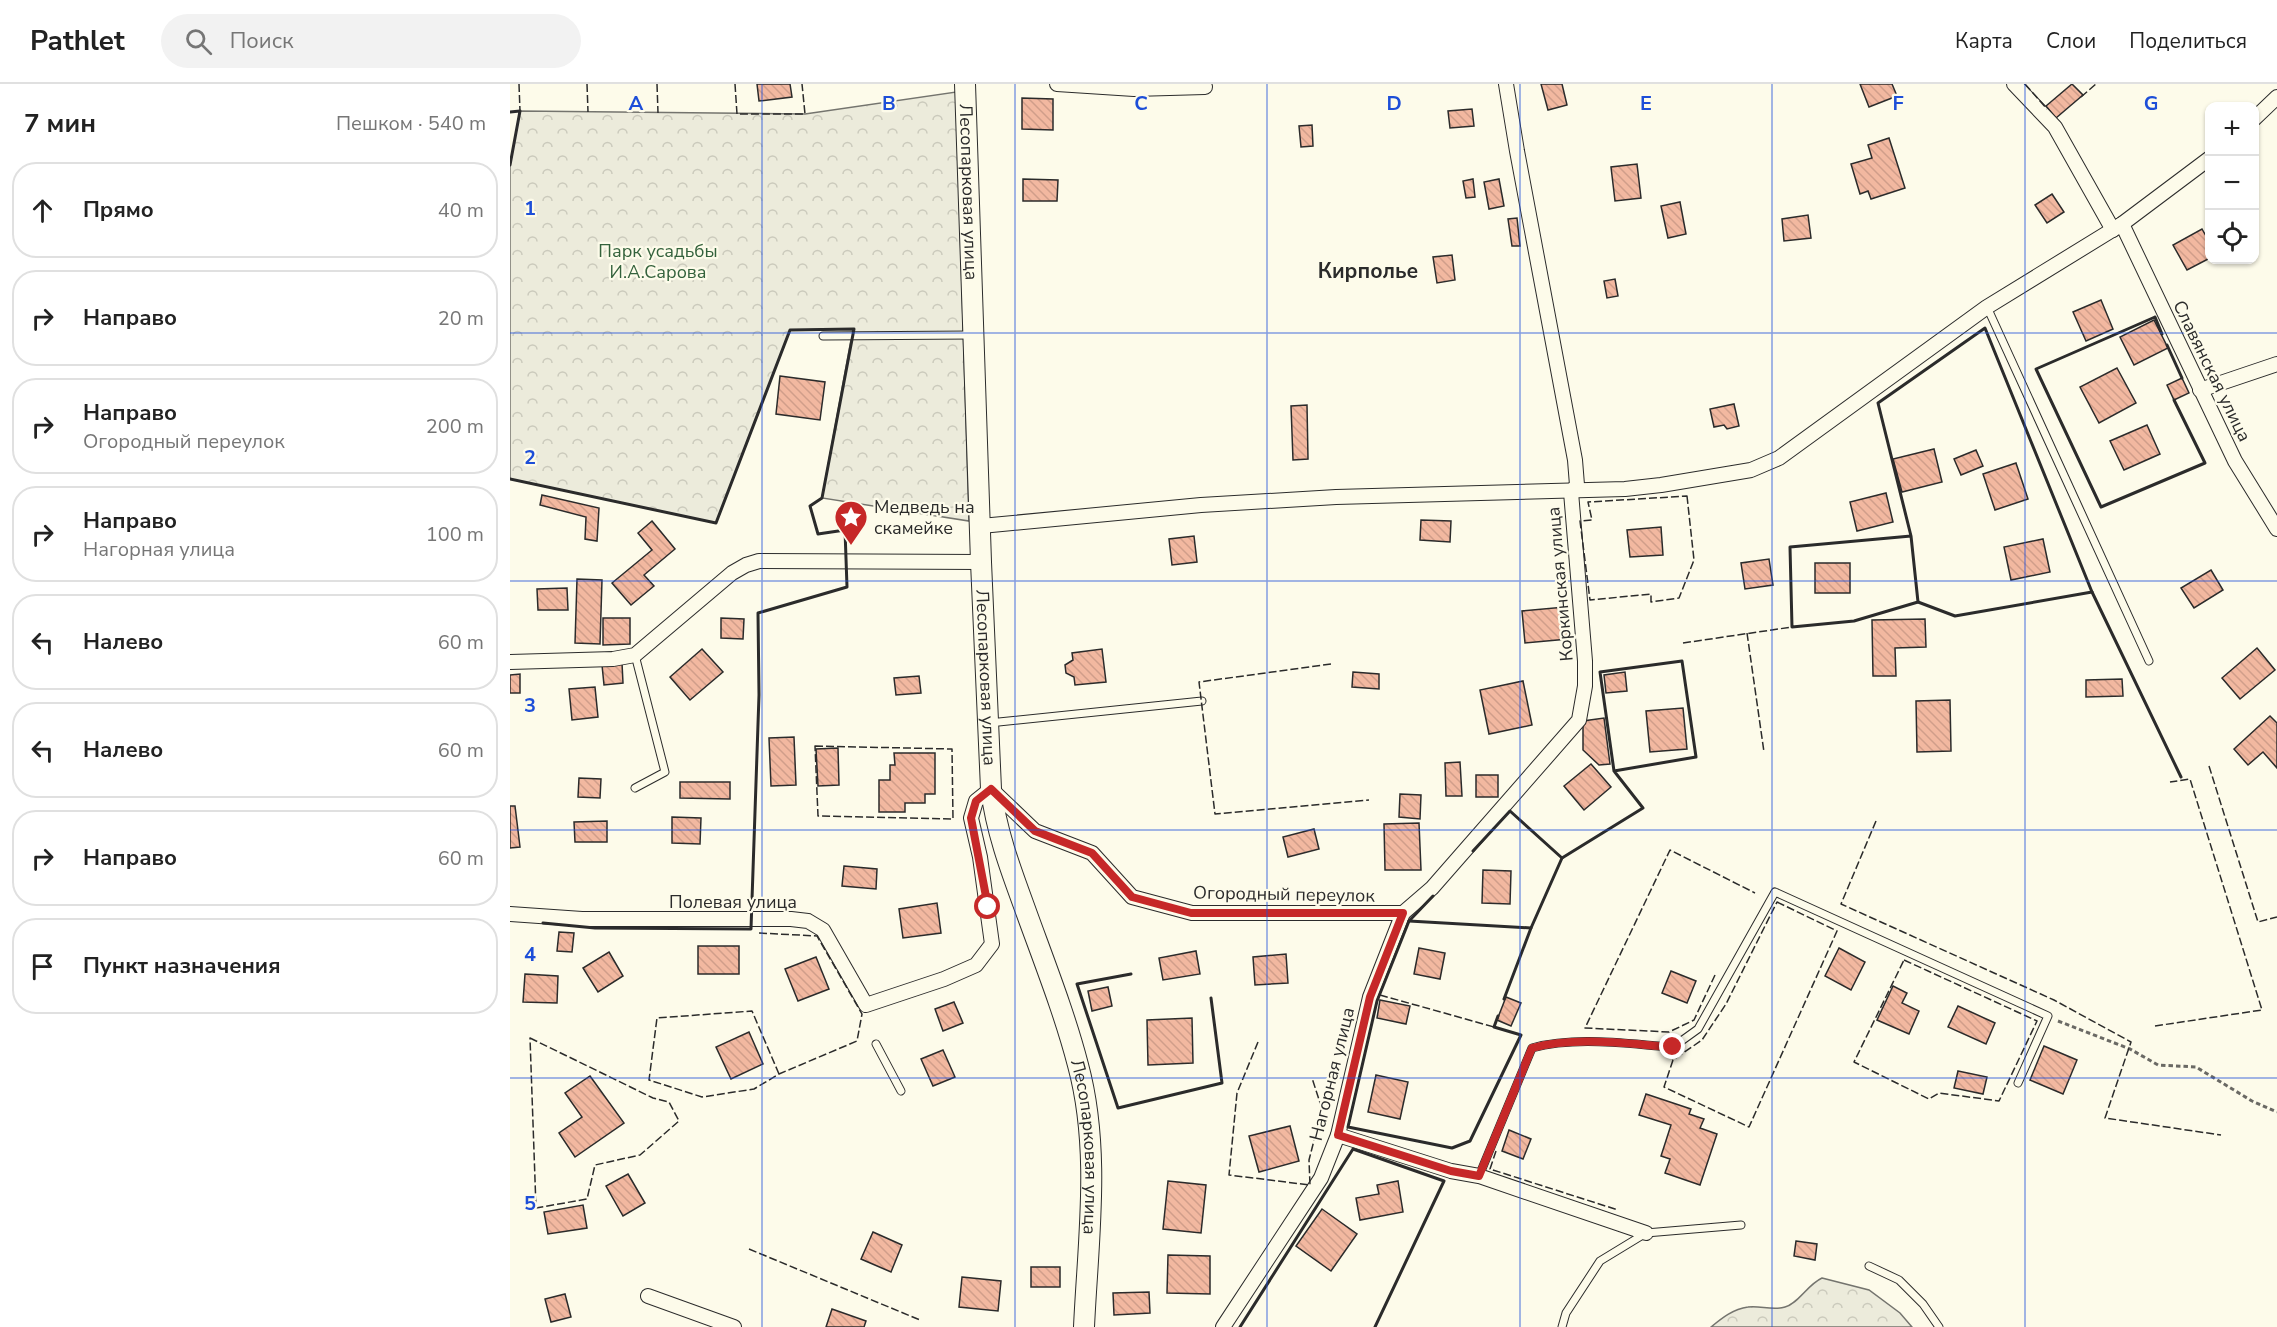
<!DOCTYPE html>
<html lang="ru">
<meta charset="utf-8">
<style>
:root{--surface:#fff;--page:#f2f2f2;--text:#222;--muted:#767676;--line:#e0e0e0}
body{margin:0;font-family:"Nunito Sans",sans-serif;background:var(--page);color:var(--text)}
.controls{position:absolute;right:18px;top:18px;display:grid;overflow:hidden;border-radius:12px;box-shadow:0 2px 4px #0004}
.controls button{width:54px;height:54px;display:grid;place-items:center;padding:0;border:0;border-bottom:2px solid var(--line);background:var(--surface);color:var(--text);font:30px sans-serif}
.stop{position:absolute;width:18px;height:18px;margin:-14px;border:4px solid #c62828;border-radius:50%;background:#fff}
.stop.end{background:#c62828;border-color:#fff;box-shadow:0 2px 6px #0008}
.list{margin:0;padding:0;list-style:none}
h2{display:flex;justify-content:space-between;align-items:center;height:78px;margin:0;padding:0 24px;font-size:26px}
h2 small{font-size:20px;font-weight:400;color:var(--muted)}
.list li{display:grid;grid-template-columns:39px 1fr auto;gap:18px;align-items:center;box-sizing:border-box;height:96px;margin:0 12px 12px;padding:0 12px;border:2px solid var(--line);border-radius:24px}
.list b{display:block;font-size:22px;white-space:nowrap}
.list p{margin:0;font-size:20px;white-space:nowrap;color:var(--muted)}
.list em{font-size:20px;font-style:normal;color:var(--muted)}
.icon{flex:none;width:33px;height:33px;fill:none;stroke:currentColor;stroke-width:2;stroke-linecap:round;stroke-linejoin:round}
.map{position:relative;flex:none;width:1767px;height:1243px;overflow:hidden}
header{display:flex;align-items:center;gap:36px;box-sizing:border-box;height:84px;padding:0 30px;background:var(--surface);border-bottom:2px solid var(--line)}
header strong{font-size:28px}
nav{display:flex;gap:33px;margin-inline-start:auto;font-size:21px}
.search{width:420px;height:54px;background:var(--page);display:flex;align-items:center;gap:15px;box-sizing:border-box;padding:0 21px;border-radius:33px;color:var(--muted);font-size:22px}
main{display:flex}
aside{flex:1;background:var(--surface)}
.map>svg:first-child{display:block}
.forest{fill:url(#forest-crowns);stroke:#74746e;stroke-width:1.5}
.building{fill:url(#building-back-hatch);stroke:#2b2b2b;stroke-width:1.5}
.lines{fill:none;stroke-linecap:round;stroke-linejoin:round}
.lane-casing{stroke:#2b2b2b;stroke-width:9}
.street-casing{stroke:#2b2b2b;stroke-width:16}
.secondary-casing{stroke:#2b2b2b;stroke-width:22}
.path{stroke:#6a6964;stroke-width:3;stroke-dasharray:4.5 3;stroke-linecap:butt}
.lane{stroke:#fdfbea;stroke-width:7}
.street{stroke:#fdfbea;stroke-width:14}
.secondary{stroke:#fdfbea;stroke-width:20}
.fence{stroke:#2b2b2b;stroke-width:1.5;stroke-dasharray:8 3;stroke-linecap:butt}
.wall{stroke:#2b2b2b;stroke-width:3}
.route{stroke:#c62828;stroke-width:8}
.grid{fill:none;stroke:#1d4ed8;stroke-width:1.5;stroke-opacity:0.55}
.labels{text-anchor:middle;stroke-width:4.5;stroke-linejoin:round;paint-order:stroke}
.street-label{font-size:18px;fill:#2b2b2b;stroke:#fdfbea}
.park-label{font-size:18px;fill:#34623c;stroke:#fdfbea}
.poi-label{font-size:18px;fill:#2b2b2b;stroke:#fdfbea;text-anchor:start}
.quarter-label{font-size:21px;font-weight:bold;fill:#2b2b2b;stroke:#fdfbea}
.grid-label{font-size:20px;text-anchor:middle;font-weight:bold;fill:#1d4ed8;stroke:#fdfbea;stroke-width:4.5;stroke-linejoin:round;paint-order:stroke}
</style>
<header>
<strong>Pathlet</strong>
<div class="search"><svg class="icon" aria-label="search" viewBox="0 0 24 24"><circle cx="10" cy="10" r="6"/><path d="M15 15l6 6"/></svg>Поиск</div>
<nav><a>Карта</a><a>Слои</a><a>Поделиться</a></nav>
</header>
<main>
<aside>
<h2>7 мин<small>Пешком · 540 m</small></h2>
<ul class="list">
<li><svg class="icon" aria-label="ahead" viewBox="0 0 24 24"><path d="M12 20V5M6 11l6-6 6 6"/></svg><div><b>Прямо</b></div><em>40 m</em></li>
<li><svg class="icon" aria-label="right" viewBox="0 0 24 24"><path d="M7 20v-9h11M14 6l5 5-5 5"/></svg><div><b>Направо</b></div><em>20 m</em></li>
<li><svg class="icon" aria-label="right" viewBox="0 0 24 24"><path d="M7 20v-9h11M14 6l5 5-5 5"/></svg><div><b>Направо</b><p>Огородный переулок</p></div><em>200 m</em></li>
<li><svg class="icon" aria-label="right" viewBox="0 0 24 24"><path d="M7 20v-9h11M14 6l5 5-5 5"/></svg><div><b>Направо</b><p>Нагорная улица</p></div><em>100 m</em></li>
<li><svg class="icon" aria-label="left" viewBox="0 0 24 24"><path d="M17 20v-9H6M10 6l-5 5 5 5"/></svg><div><b>Налево</b></div><em>60 m</em></li>
<li><svg class="icon" aria-label="left" viewBox="0 0 24 24"><path d="M17 20v-9H6M10 6l-5 5 5 5"/></svg><div><b>Налево</b></div><em>60 m</em></li>
<li><svg class="icon" aria-label="right" viewBox="0 0 24 24"><path d="M7 20v-9h11M14 6l5 5-5 5"/></svg><div><b>Направо</b></div><em>60 m</em></li>
<li><svg class="icon" aria-label="arrive" viewBox="0 0 24 24"><path d="M6 21V4h12l-3 4 3 4H6"/></svg><div><b>Пункт назначения</b></div></li>
</ul>
</aside>
<div class="map">
<svg width="1767" height="1243" viewBox="0 0 1767 1243">
<defs>
<pattern id="forest-crowns" width="20" height="18" patternUnits="userSpaceOnUse" patternTransform="scale(1.5)"><rect width="20" height="18" fill="#ecebdb"/><path d="M2 6a3 3 0 1 1 6 0M12 15a3 3 0 1 1 6 0" fill="none" stroke="#cbcabc"/></pattern>
<pattern id="building-back-hatch" width="6" height="6" patternUnits="userSpaceOnUse" patternTransform="scale(1.5)"><rect width="6" height="6" fill="#f2b8a0"/><path d="M-1 5l2 2M0 0l6 6M5-1l2 2" fill="none" stroke="#d09e8a"/></pattern>
</defs>
<rect width="100%" height="100%" fill="#fdfbea"/>
<!-- forest -->
<g class="forest">
<path d="M446,8L459,437L312,414L343,245L280,246L206,439L0,395V81L10,27L295,30Z"/>
<path d="M1312,1194L1359,1206L1390,1229L1402,1243H1201C1212,1234 1223,1225 1238,1223C1249,1221 1263,1227 1275,1223C1289,1219 1297,1201 1312,1194Z"/>
</g>
<!-- building -->
<g class="building">
<path d="M247,0H280L282,13L249,17Z"/>
<path d="M1031,0H1052L1057,21L1038,26Z"/>
<path d="M1350,0H1382L1387,12L1359,23Z"/>
<path d="M1562,0L1573,11L1546,34L1536,22Z"/>
<path d="M512,14L543,15V46L512,45Z"/>
<path d="M962,25L964,42L940,44L938,27Z"/>
<path d="M802,41L803,62L791,63L789,42Z"/>
<path d="M1379,54L1395,104L1361,115L1358,107L1350,110L1341,80L1362,74L1358,61Z"/>
<path d="M1127,80L1131,114L1105,117L1101,83Z"/>
<path d="M513,95L548,96L547,117H513Z"/>
<path d="M963,95L965,113L956,114L953,97Z"/>
<path d="M989,95L994,122L979,125L974,98Z"/>
<path d="M1542,110L1554,128L1537,139L1525,121Z"/>
<path d="M1170,118L1176,150L1158,154L1151,122Z"/>
<path d="M1298,131L1301,154L1274,157L1272,135Z"/>
<path d="M1007,134L1010,162H1002L998,135Z"/>
<path d="M1692,145L1700,159V174L1677,186L1663,161Z"/>
<path d="M942,171L945,196L927,199L923,173Z"/>
<path d="M1105,195L1108,212L1097,214L1094,197Z"/>
<path d="M1591,216L1603,245L1576,257L1563,228Z"/>
<path d="M1644,236L1658,264L1624,281L1610,253Z"/>
<path d="M1607,284L1626,319L1589,339L1570,303Z"/>
<path d="M270,292L315,298L310,336L266,330Z"/>
<path d="M1672,294L1679,309L1664,316L1657,301Z"/>
<path d="M1224,320L1229,342L1217,345L1214,341L1204,343L1200,325Z"/>
<path d="M797,321L798,375L783,376L781,322Z"/>
<path d="M1637,341L1650,370L1614,386L1600,357Z"/>
<path d="M1424,365L1432,398L1392,408L1383,375Z"/>
<path d="M1466,366L1473,382L1451,391L1444,375Z"/>
<path d="M1506,379L1518,415L1485,426L1473,390Z"/>
<path d="M1376,409L1383,438L1347,447L1340,418Z"/>
<path d="M32,411L89,424L87,457L75,455L76,433L30,421Z"/>
<path d="M911,436L941,437L940,458L910,456Z"/>
<path d="M142,437L165,465L134,491L144,502L121,521L102,499L142,466L128,449Z"/>
<path d="M1151,443L1153,471L1120,473L1117,446Z"/>
<path d="M684,452L687,478L662,481L659,455Z"/>
<path d="M1533,455L1540,488L1501,496L1494,463Z"/>
<path d="M1259,475L1263,501L1235,505L1231,479Z"/>
<rect x="1305" y="479" width="35" height="30"/>
<path d="M1701,486L1713,506L1684,524L1671,504Z"/>
<path d="M67,495L92,496L90,560L65,559Z"/>
<path d="M57,504L58,526H28L27,505Z"/>
<path d="M1055,523L1058,555L1015,559L1012,527Z"/>
<path d="M93,534H120V560L93,561Z"/>
<path d="M211,534L234,535L233,555L211,554Z"/>
<path d="M1415,535L1416,563L1385,564L1386,592H1363L1362,536Z"/>
<path d="M1747,564L1765,586L1730,615L1712,594Z"/>
<path d="M192,565L213,588L180,616L160,593Z"/>
<path d="M592,565L596,598L565,601L564,593L556,589L555,581L563,576L562,569Z"/>
<path d="M112,579L113,599L94,601L92,581Z"/>
<path d="M843,588L869,590V605L842,603Z"/>
<path d="M1115,588L1117,607L1096,609L1094,591Z"/>
<path d="M10,590V609H0V591Z"/>
<path d="M409,592L411,609L386,611L384,594Z"/>
<path d="M1612,595L1613,612L1576,613V596Z"/>
<path d="M1013,597L1022,641L979,650L970,606Z"/>
<path d="M85,603L88,633L62,636L59,605Z"/>
<path d="M1440,616L1441,667L1407,668L1406,617Z"/>
<path d="M1173,624L1177,665L1140,668L1136,627Z"/>
<path d="M1760,632L1767,639V684L1753,668L1738,681L1724,665Z"/>
<path d="M1094,634L1100,680L1089,681L1073,666V637Z"/>
<path d="M284,653L286,701L261,702L259,654Z"/>
<path d="M328,664L329,701L308,702L306,665Z"/>
<path d="M384,669H425V710H415V719H395V728H369V696H380V681H385Z"/>
<path d="M950,678L952,712H936L935,679Z"/>
<path d="M1081,680L1101,703L1074,726L1054,702Z"/>
<rect x="966" y="691" width="22" height="22"/>
<path d="M69,694L91,695L90,714L68,713Z"/>
<path d="M170,698H220V715L170,714Z"/>
<path d="M890,710L911,711L910,735L889,733Z"/>
<path d="M0,722H5L10,763L0,764Z"/>
<path d="M162,733L191,734L190,760L162,759Z"/>
<path d="M97,737V758H65L64,738Z"/>
<path d="M909,739L911,786H875L874,740Z"/>
<path d="M804,745L809,765L778,773L773,753Z"/>
<path d="M334,782L367,785L366,805L332,802Z"/>
<path d="M973,786L1001,787L1000,820L972,819Z"/>
<path d="M427,819L431,849L393,854L389,825Z"/>
<path d="M49,848L64,849L62,868L47,867Z"/>
<rect x="188" y="862" width="41" height="28"/>
<path d="M909,864L935,869L930,895L904,890Z"/>
<path d="M1329,864L1355,878L1341,906L1315,892Z"/>
<path d="M686,867L690,890L653,896L649,874Z"/>
<path d="M99,868L113,892L88,908L73,884Z"/>
<path d="M776,870L778,899L745,901L743,873Z"/>
<path d="M306,873L319,905L288,917L275,885Z"/>
<path d="M1161,887L1186,897L1177,919L1152,909Z"/>
<path d="M15,890L48,892L47,919L13,918Z"/>
<path d="M1383,902L1397,909L1392,919L1409,927L1399,950L1367,936Z"/>
<path d="M598,903L602,922L582,927L578,907Z"/>
<path d="M996,913L1011,919L1001,942L987,936Z"/>
<path d="M870,916L900,922L896,940L867,934Z"/>
<path d="M444,918L453,939L433,947L425,925Z"/>
<path d="M1448,922L1485,939L1476,960L1438,943Z"/>
<path d="M682,934L683,979L638,981L637,936Z"/>
<path d="M239,948L253,980L221,995L206,963Z"/>
<path d="M1534,962L1567,976L1553,1010L1520,996Z"/>
<path d="M433,966L445,993L423,1002L411,975Z"/>
<path d="M1448,987L1477,993L1473,1010L1444,1004Z"/>
<path d="M866,991L898,998L890,1035L858,1028Z"/>
<path d="M80,992L114,1039L65,1073L49,1049L72,1033L55,1009Z"/>
<path d="M1136,1010L1181,1025L1179,1030L1194,1035L1190,1044L1207,1050L1190,1101L1155,1089L1160,1075L1151,1072L1161,1041L1129,1031Z"/>
<path d="M780,1042L789,1077L749,1088L739,1052Z"/>
<path d="M999,1046L1021,1055L1013,1075L992,1067Z"/>
<path d="M118,1090L135,1119L113,1132L96,1102Z"/>
<path d="M658,1097L696,1101L691,1149L653,1145Z"/>
<path d="M888,1097L893,1128L850,1136L846,1114L869,1110L867,1101Z"/>
<path d="M73,1121L77,1144L38,1150L34,1128Z"/>
<path d="M812,1125L847,1150L821,1187L786,1162Z"/>
<path d="M363,1148L392,1161L381,1188L351,1175Z"/>
<path d="M1286,1157L1307,1160L1305,1176L1284,1172Z"/>
<path d="M658,1171L700,1172V1210L657,1209Z"/>
<rect x="521" y="1183" width="29" height="20"/>
<path d="M452,1193L491,1197L488,1227L449,1223Z"/>
<path d="M639,1208L640,1229L604,1231L603,1209Z"/>
<path d="M55,1210L61,1233L41,1238L35,1215Z"/>
<path d="M322,1225L356,1237L354,1243H316Z"/>
</g>
<g class="lines">
<defs>
<g id="lane">
<path d="M1477,223L1639,577"/>
<path d="M313,252L463,251"/>
<path d="M479,639L692,617"/>
<path d="M125,704L155,688L125,571"/>
<path d="M366,960L391,1007"/>
<path d="M969,1092L1022,964C1066,952 1117,960 1163,963L1188,945L1265,808L1538,932L1508,999"/>
<path d="M1359,1182L1389,1196L1413,1220L1429,1243"/>
<path d="M1052,1243L1056,1229L1090,1177L1136,1149L1231,1141"/>
</g>
<g id="street">
<path d="M547,0L624,5L695,3"/>
<path d="M1504,0L1545,43L1603,146"/>
<path d="M1744,35L1767,13"/>
<path d="M1612,140L1725,377L1767,445"/>
<path d="M1690,306L1767,280"/>
<path d="M471,442L691,421L826,413L1115,405L1151,401L1241,386L1269,374L1477,223L1612,140L1700,74"/>
<path d="M0,578L103,575L125,571L222,489L236,481L249,477L471,478"/>
<path d="M0,830L72,835H281L298,837L313,846L356,921L434,895L466,881L482,860L470,773L461,734L466,717L481,705L525,747L582,769L622,813L682,829H893"/>
<path d="M828,1051L941,1087L969,1092L1136,1149"/>
<path d="M138,1212L224,1243"/>
<path d="M713,1243L811,1094L828,1051L860,913L893,829L922,804L1069,636L1075,602V577L1061,408L1067,401L1065,376L1007,67L996,0"/>
</g>
<g id="secondary">
<path id="s1" d="M455,0L471,478L481,705C486,746 500,784 514,822C533,875 554,927 568,981C591,1066 578,1156 574,1243"/>
</g>
</defs>
<!-- lane casing -->
<use href="#lane" class="lane-casing"/>
<!-- street casing -->
<use href="#street" class="street-casing"/>
<!-- secondary casing -->
<use href="#secondary" class="secondary-casing"/>
<!-- path -->
<path class="path" d="M1548,937L1620,965L1648,981L1686,983L1742,1017L1767,1028"/>
<!-- lane -->
<use href="#lane" class="lane"/>
<!-- street -->
<use href="#street" class="street"/>
<!-- secondary -->
<use href="#secondary" class="secondary"/>
<!-- fence -->
<g class="fence">
<path d="M9,0L10,27"/>
<path d="M77,0L78,28"/>
<path d="M147,0L148,29"/>
<path d="M225,0L227,30H295L292,0"/>
<path d="M1515,0L1537,25"/>
<path d="M1571,13L1586,0"/>
<path d="M1177,412L1184,476L1169,514L1141,518V510L1080,516L1070,437L1082,436L1078,418Z"/>
<path d="M1237,549L1254,668"/>
<path d="M1173,559L1282,543"/>
<path d="M821,580L689,598L705,730L859,716"/>
<path d="M305,662L442,665L443,735L308,732Z"/>
<path d="M1699,682L1748,838L1767,833"/>
<path d="M1366,737L1331,820L1544,916L1621,958L1595,1034L1711,1051"/>
<path d="M1267,818L1327,847L1239,1043L1154,1003L1163,976L1192,956L1216,920Z"/>
<path d="M249,849L307,852L352,930L347,957L269,990L244,1005L192,1013L139,996L147,934L242,927L269,990"/>
<path d="M1394,876L1527,937L1489,1017L1429,1009L1419,1015L1344,978Z"/>
<path d="M1205,891L1184,936L1159,948L1075,944L1160,766L1245,809"/>
<path d="M870,911L984,943"/>
<path d="M1645,942L1752,926L1680,695L1660,698"/>
<path d="M20,954L143,1014L159,1018L169,1037L130,1071L85,1081L77,1115L26,1124Z"/>
<path d="M748,958L727,1009L719,1091L800,1101L799,1076L812,1025L802,994"/>
<path d="M986,1067L980,1085L1108,1126"/>
<path d="M239,1165L410,1236"/>
</g>
<!-- wall -->
<g class="wall">
<path d="M0,28L10,27L0,81"/>
<path d="M1652,250L1645,233L1526,285L1591,423L1695,379L1664,316"/>
<path d="M1657,261L1672,294"/>
<path d="M0,395L206,439L280,246L344,245L312,414L300,422L308,450L335,446L337,503L248,529L249,611L241,845L85,844L33,839"/>
<path d="M1401,452L1280,463L1282,543L1344,537L1408,518L1401,452L1368,319L1475,244L1582,508L1671,693"/>
<path d="M1408,518L1445,532L1582,508"/>
<path d="M963,767L1000,727L1052,774"/>
<path d="M923,812L899,837L1021,844L1052,774L1133,724L1104,687L1090,588L1172,577L1186,673L1104,687"/>
<path d="M899,837L867,917L838,1043L942,1064L960,1057L1011,951L984,943L988,932"/>
<path d="M621,890L567,900L608,1024L712,999L701,914"/>
<path d="M994,915L1021,844"/>
<path d="M730,1243L843,1065L934,1097L865,1243"/>
</g>
</g>
<g class="lines">
<!-- route -->
<path class="route" d="M478,823L461,734L466,717L481,705L525,747L582,769L622,813L681,829H893L860,913L828,1051L941,1087L969,1092L1022,964C1066,952 1117,960 1163,963"/>
</g>
<!-- grid -->
<path class="grid" d="M252,0V1243M505,0V1243M757,0V1243M1010,0V1243M1262,0V1243M1515,0V1243M0,249H1767M0,497H1767M0,746H1767M0,994H1767"/>
<!-- icons -->
<defs>
<symbol id="sight-pin" viewBox="-11 -11 22 30"><path d="M0 17L-7.5 6A9.5 9.5 0 1 1 7.5 6Z" fill="#c62828" stroke="#fdfbea"/><path d="M0-6L1.8-2.2L6-1.7L2.9 1.2L3.7 5.4L0 3.3L-3.7 5.4L-2.9 1.2L-6-1.7L-1.8-2.2Z" fill="#fff"/></symbol>
</defs>
<g fill-rule="evenodd">
<use href="#sight-pin" x="322" y="414" width="38" height="52"/>
</g>
<g class="labels">
<!-- street labels -->
<g class="street-label">
<text dy="6" stroke="none"><textPath href="#s1" startOffset="108">Лесопарковая улица</textPath></text>
<text transform="translate(1702 287) rotate(64)" y="6">Славянская улица</text>
<text transform="translate(1050 500) rotate(-95)" y="6">Коркинская улица</text>
<text dy="6" stroke="none"><textPath href="#s1" startOffset="594">Лесопарковая улица</textPath></text>
<text transform="translate(774 810) rotate(1)" y="6">Огородный переулок</text>
<text x="223" y="824">Полевая улица</text>
<text transform="translate(822 990) rotate(-76)" y="6">Нагорная улица</text>
<text dy="6" stroke="none"><textPath href="#s1" startOffset="1078">Лесопарковая улица</textPath></text>
</g>
<!-- park labels -->
<g class="park-label">
<text x="148" y="173">Парк усадьбы<tspan x="148" dy="21">И.А.Сарова</tspan></text>
</g>
<!-- poi labels -->
<g class="poi-label">
<text x="364" y="429">Медведь на<tspan x="364" dy="21">скамейке</tspan></text>
</g>
<!-- quarter labels -->
<g class="quarter-label">
<text x="858" y="194">Кирполье</text>
</g>
</g>
<g class="grid-label">
<text x="126" y="26">A</text>
<text x="379" y="26">B</text>
<text x="631" y="26">C</text>
<text x="884" y="26">D</text>
<text x="1136" y="26">E</text>
<text x="1388" y="26">F</text>
<text x="1641" y="26">G</text>
<text x="20" y="131">1</text>
<text x="20" y="380">2</text>
<text x="20" y="628">3</text>
<text x="20" y="877">4</text>
<text x="20" y="1126">5</text>
</g>
</svg>
<div class="controls">
<button>+</button>
<button>−</button>
<button><svg class="icon" aria-label="locate" viewBox="0 0 24 24"><circle cx="12" cy="12" r="6"/><path d="M12 2v4M12 18v4M2 12h4M18 12h4"/></svg></button>
</div>
<div class="stop" style="left:478px;top:823px"></div>
<div class="stop end" style="left:1163px;top:963px"></div>
</div>
</main>
